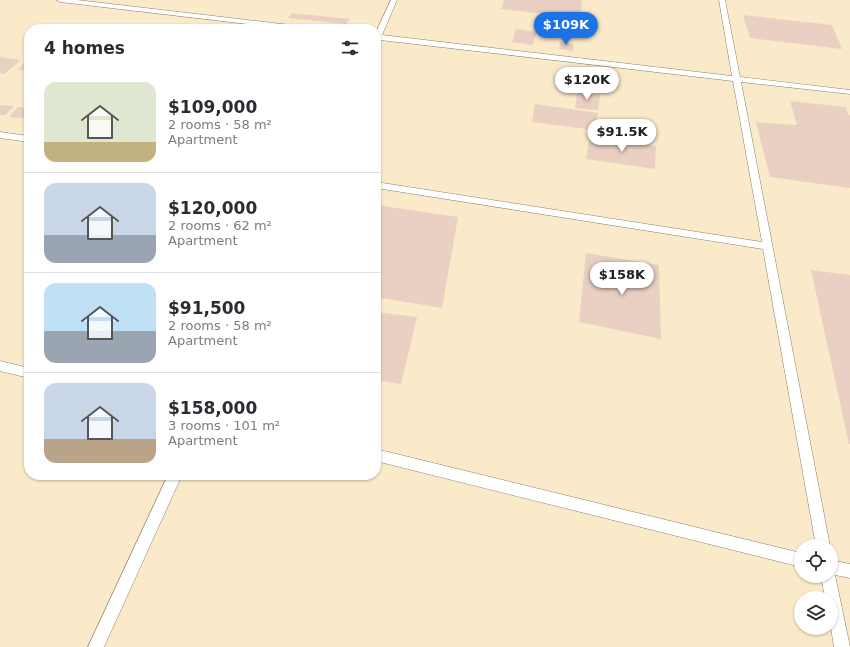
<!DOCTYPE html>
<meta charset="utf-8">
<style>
:root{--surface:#fff;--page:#f2f2f3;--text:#2b2b33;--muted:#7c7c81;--line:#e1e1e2;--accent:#1a73e8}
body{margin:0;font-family:"DejaVu Sans",sans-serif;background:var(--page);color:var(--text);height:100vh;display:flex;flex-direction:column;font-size:15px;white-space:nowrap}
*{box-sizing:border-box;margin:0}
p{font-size:13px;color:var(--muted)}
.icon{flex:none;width:22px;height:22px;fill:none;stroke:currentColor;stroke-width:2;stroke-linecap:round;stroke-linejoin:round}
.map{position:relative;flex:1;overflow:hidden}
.details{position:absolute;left:24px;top:24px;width:357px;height:456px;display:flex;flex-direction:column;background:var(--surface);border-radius:16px;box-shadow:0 1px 3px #0004}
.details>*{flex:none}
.fabs{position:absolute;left:794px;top:539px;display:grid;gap:8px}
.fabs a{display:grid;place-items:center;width:44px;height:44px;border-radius:50%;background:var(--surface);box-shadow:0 1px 3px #0004;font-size:20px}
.price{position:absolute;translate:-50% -34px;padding:0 9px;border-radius:14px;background:#fff;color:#222;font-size:13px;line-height:26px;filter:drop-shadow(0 1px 2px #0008)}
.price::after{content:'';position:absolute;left:50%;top:24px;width:12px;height:9px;margin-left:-6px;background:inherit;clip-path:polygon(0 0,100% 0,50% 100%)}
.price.current{background:var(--accent);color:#fff}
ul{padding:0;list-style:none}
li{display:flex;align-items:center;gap:12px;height:100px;padding:0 20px}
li+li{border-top:1px solid var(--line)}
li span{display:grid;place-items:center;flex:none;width:112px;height:80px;border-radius:12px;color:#555}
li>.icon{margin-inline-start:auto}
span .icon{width:48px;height:48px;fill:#fffc;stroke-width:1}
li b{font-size:17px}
h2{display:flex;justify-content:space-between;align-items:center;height:48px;padding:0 20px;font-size:17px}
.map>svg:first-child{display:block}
</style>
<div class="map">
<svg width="850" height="647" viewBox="0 0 850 647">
<rect width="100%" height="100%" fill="#fff7e8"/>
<!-- built -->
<path fill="#faeaca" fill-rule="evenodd" d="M0 0H850V647H0ZM29 29H376V475H29ZM801 546H831V576H801ZM801 598H831V628H801Z"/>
<!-- building -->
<path fill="#ead0c2" d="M504 0H582L580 18 501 9Z
M292 13 350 19 346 24 288 18Z
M743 15 832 25 842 49 750 38Z
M516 29 537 32 533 45 512 42Z
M560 42 574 44 573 51 559 49Z
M0 57 21 60 4 74 0 73Z
M29 58V71L17 70Z
M577 92 600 95 598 110 575 108Z
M790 101 846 107 848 115H850V188L770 177 756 122 797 125Z
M535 104 598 113 594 130 532 122Z
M0 105 14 106 5 115H0Z
M18 107 29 108V119L9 117Z
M590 136 656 146 655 169 586 159Z
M376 205 458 217 442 308 376 297Z
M586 253 659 265 661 339 579 322Z
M811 270 850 275V444H849Z
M376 312 417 317 401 384 376 380Z"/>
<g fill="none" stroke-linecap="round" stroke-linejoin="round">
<defs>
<path id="service" d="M57 0H77L307 27 311 29H289L60 2Z
M391 0H397L382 35 732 76 719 0H725L740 77 850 90V94L741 82 830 546H816L763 249 376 188V182L762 242 733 81 380 40 376 42V32Z
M0 132 29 136V142L0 138Z
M0 361 29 368V378L0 371Z
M376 449 801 553V567L376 461Z
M168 475H182L104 647H88Z
M831 560 850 564V578L835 575 850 647H834L831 628V598H825L821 576H831Z"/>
</defs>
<!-- service casing -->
<use href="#service" stroke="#8b8069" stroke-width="1"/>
<!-- service -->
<use href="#service" fill="#fff" fill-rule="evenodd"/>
</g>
</svg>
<div class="fabs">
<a><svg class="icon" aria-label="locate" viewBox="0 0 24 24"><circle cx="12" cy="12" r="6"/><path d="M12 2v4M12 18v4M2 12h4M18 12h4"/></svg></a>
<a><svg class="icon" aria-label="layers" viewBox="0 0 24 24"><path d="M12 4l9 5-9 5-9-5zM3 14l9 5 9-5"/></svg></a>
</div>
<b class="price current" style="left:566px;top:46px">$109K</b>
<b class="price" style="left:587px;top:101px">$120K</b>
<b class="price" style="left:622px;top:153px">$91.5K</b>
<b class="price" style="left:622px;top:296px">$158K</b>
<section class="details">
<h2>4 homes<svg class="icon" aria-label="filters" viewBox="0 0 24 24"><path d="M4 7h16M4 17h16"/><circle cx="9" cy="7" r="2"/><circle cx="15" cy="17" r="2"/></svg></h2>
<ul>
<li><span style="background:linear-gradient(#dfe7d0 75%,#c2b280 0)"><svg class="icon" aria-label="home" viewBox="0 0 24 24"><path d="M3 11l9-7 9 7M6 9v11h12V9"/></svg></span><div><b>$109,000</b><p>2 rooms · 58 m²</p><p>Apartment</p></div></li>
<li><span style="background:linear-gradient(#c9d6e8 65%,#9aa5b1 0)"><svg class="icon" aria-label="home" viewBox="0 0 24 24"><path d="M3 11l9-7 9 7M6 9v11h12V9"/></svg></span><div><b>$120,000</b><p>2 rooms · 62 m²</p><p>Apartment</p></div></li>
<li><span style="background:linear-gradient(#bfe0f5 60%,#9aa5b1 0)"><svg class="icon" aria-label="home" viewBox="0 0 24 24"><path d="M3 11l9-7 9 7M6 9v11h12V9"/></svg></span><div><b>$91,500</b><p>2 rooms · 58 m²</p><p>Apartment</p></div></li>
<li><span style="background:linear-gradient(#c9d6e8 70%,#b9a48a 0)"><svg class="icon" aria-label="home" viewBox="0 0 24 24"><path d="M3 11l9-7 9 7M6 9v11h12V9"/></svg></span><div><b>$158,000</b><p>3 rooms · 101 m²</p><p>Apartment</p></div></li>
</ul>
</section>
</div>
